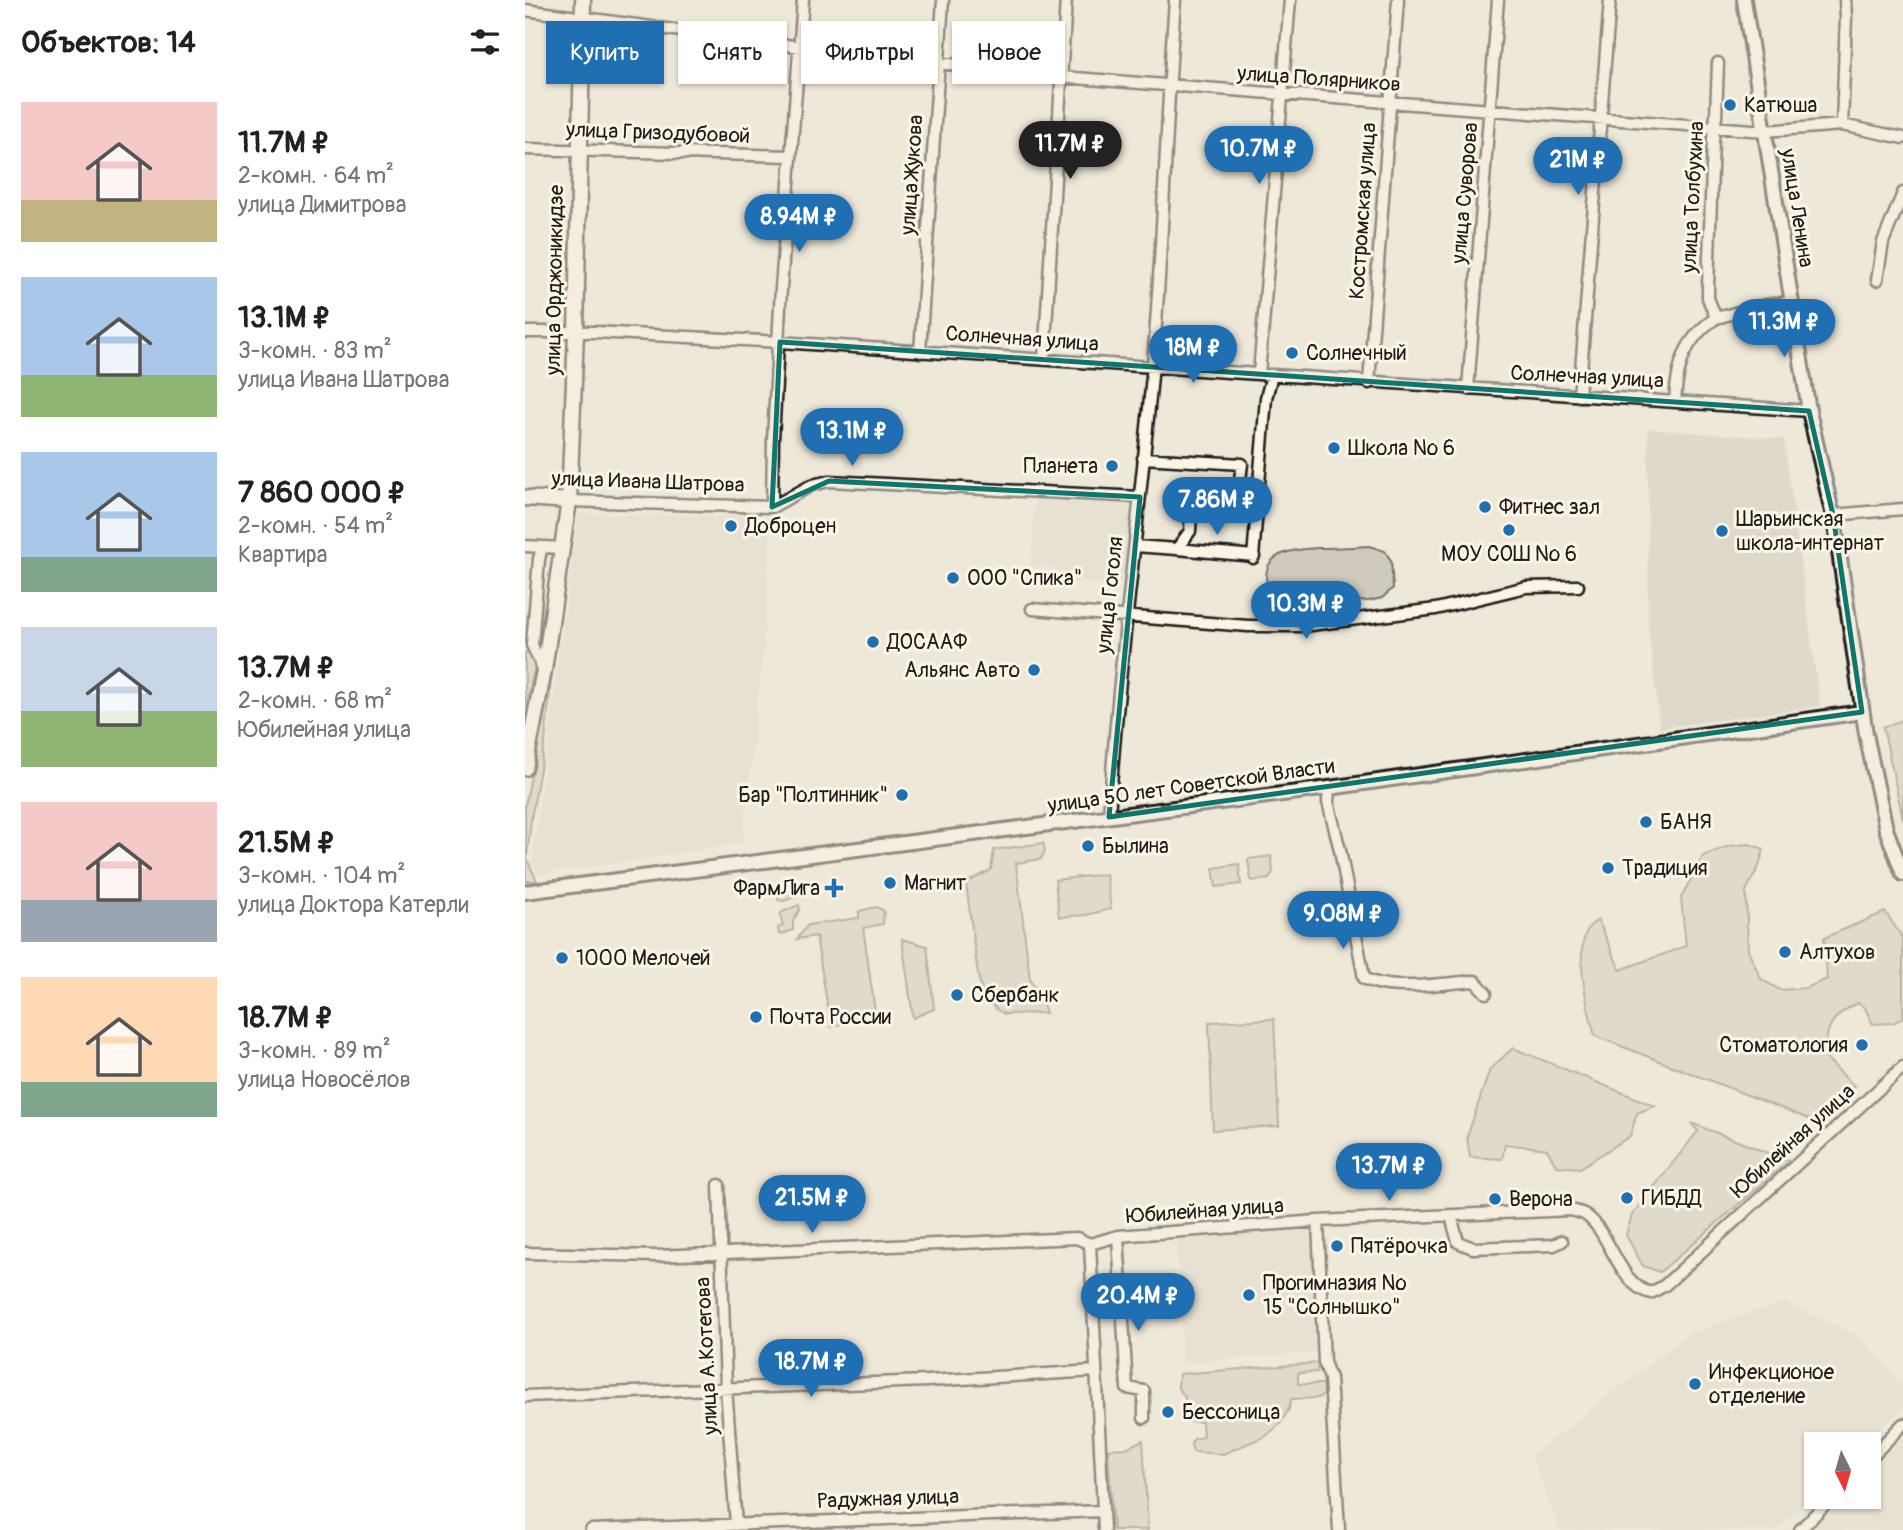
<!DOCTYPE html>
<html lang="ru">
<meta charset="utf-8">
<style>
:root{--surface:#fff;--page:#f6f6f6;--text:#202124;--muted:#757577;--accent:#1f6fb2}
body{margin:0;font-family:Pangolin,sans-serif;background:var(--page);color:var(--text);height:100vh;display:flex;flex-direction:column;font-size:26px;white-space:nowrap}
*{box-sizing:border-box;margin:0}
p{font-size:23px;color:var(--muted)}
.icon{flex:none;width:38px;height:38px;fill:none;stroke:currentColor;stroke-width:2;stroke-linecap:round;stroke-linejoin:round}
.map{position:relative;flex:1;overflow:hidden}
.panel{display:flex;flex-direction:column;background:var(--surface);width:525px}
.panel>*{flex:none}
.banner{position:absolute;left:21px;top:21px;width:665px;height:63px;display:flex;gap:14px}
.needle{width:46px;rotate:175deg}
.tools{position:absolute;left:1279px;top:1432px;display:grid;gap:14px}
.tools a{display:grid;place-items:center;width:77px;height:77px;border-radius:0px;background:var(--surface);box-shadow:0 2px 5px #0004;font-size:35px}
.price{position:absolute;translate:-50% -60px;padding:0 16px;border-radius:24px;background:var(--accent);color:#fff;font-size:23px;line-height:46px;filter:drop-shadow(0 2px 4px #0008)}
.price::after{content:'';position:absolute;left:50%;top:42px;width:21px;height:16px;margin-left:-10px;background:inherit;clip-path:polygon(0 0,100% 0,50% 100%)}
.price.on{background:#222;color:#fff}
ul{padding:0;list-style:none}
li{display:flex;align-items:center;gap:21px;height:175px;padding:0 21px}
li span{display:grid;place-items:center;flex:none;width:196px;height:140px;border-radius:0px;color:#555}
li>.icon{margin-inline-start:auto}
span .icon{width:84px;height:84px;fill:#fffc;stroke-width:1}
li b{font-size:30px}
h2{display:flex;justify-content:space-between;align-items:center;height:84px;padding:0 21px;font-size:30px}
.chip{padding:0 24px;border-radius:0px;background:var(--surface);box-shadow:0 2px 5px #0004;font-size:24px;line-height:63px}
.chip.on{background:var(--accent);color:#fff}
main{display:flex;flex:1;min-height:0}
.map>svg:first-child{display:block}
</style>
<main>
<section class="panel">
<h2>Объектов: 14<svg class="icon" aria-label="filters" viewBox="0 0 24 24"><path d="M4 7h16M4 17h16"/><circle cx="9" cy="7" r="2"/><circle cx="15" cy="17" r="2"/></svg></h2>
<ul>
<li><span style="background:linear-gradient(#f6c9c9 70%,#c2b280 0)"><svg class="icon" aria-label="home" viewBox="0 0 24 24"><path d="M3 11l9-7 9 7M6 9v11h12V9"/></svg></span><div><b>11.7M ₽</b><p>2-комн. · 64 m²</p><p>улица Димитрова</p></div></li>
<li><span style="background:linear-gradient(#a9c7e8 70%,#8fb573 0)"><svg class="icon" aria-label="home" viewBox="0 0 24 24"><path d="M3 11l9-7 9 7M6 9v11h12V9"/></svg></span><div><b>13.1M ₽</b><p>3-комн. · 83 m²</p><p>улица Ивана Шатрова</p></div></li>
<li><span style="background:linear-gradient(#a9c7e8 75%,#7fa58c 0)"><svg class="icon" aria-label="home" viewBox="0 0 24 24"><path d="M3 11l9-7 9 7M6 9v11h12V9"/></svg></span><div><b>7 860 000 ₽</b><p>2-комн. · 54 m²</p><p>Квартира</p></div></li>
<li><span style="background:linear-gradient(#c9d6e8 60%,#8fb573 0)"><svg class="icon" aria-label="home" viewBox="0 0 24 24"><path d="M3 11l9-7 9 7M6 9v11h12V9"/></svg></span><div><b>13.7M ₽</b><p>2-комн. · 68 m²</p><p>Юбилейная улица</p></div></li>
<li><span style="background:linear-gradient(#f6c9c9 70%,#9aa5b1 0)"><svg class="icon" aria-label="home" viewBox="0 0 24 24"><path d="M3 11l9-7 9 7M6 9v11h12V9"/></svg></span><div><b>21.5M ₽</b><p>3-комн. · 104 m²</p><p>улица Доктора Катерли</p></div></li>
<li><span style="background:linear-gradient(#ffd9b3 75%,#7fa58c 0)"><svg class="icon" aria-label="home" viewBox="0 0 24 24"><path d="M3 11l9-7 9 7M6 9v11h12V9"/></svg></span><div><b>18.7M ₽</b><p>3-комн. · 89 m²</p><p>улица Новосёлов</p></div></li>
</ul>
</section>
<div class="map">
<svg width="1378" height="1530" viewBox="0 0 1378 1530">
<rect width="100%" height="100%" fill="#eee8d9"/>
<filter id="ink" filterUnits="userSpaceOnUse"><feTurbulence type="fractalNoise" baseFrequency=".0143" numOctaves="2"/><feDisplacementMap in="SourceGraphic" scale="14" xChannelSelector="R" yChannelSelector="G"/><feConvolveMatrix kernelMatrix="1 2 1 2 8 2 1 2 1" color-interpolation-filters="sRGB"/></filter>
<g filter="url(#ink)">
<!-- built -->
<path fill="#ded9cb" d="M1123 429 1259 439 1295 706 1135 728 1123 624Z
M510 500 605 505 601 585 531 581V568L506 566Z
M53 514 246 517 238 651 217 843 15 874 7 863Z
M787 1227 790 1237 795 1352 658 1362 652 1237Z
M1259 1302 1335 1337 1378 1388V1407L1340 1444H1292L1291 1491 1252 1530H1035L1006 1456 1165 1333Z
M1378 1437V1530H1287L1320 1496H1344V1472Z"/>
<!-- green -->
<path fill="#cfcabd" stroke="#76736c" stroke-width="2" d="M844 546 860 551 866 561 868 588 857 598 844 601 759 604 745 596C730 554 760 550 794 548 810 548 827 547 844 546Z
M6 648 10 666 0 709V653Z
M27 672 20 742 6 819 2 859 12 881H1L0 806Z
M1378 720V819L1358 727Z
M518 843 520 851 516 859 491 863 505 980 515 995 521 1013 479 1014 471 1009 458 995 453 975 441 883 466 870 469 850Z
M1224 844 1239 849 1234 866 1221 891 1223 950 1236 979 1255 990 1281 988 1302 979 1299 938 1360 912 1378 938V1018L1368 1023 1348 1024 1340 1008 1333 1003C1306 1016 1300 1027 1300 1057L1329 1086 1289 1121 1070 1036C1063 1011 1048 949 1064 927 1066 924 1070 923 1073 920L1095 970 1161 946 1156 898 1178 856 1204 846Z
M746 856 748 872 744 879 726 881 723 859Z
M714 864 716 884 691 887 688 868Z
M581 874 586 909 561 915 534 917 530 880Z
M274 880 276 894 259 901 253 900 252 890Z
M274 905 275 909 268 921V930L254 935 253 928 258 925 255 916 257 912Z
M351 907 359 911 358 924 338 928 351 1018H335L306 1027 291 936 272 939 283 925 334 918V911Z
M377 939 402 946 409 1009 388 1018Z
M749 1019 754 1126 688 1130 684 1022Z
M988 1048 1130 1106 1112 1113 1105 1136 1055 1168 1031 1166 1022 1149 980 1144 977 1159 945 1157 942 1137 965 1069Z
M1166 1123 1264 1161 1135 1272 1118 1266 1101 1235 1107 1215 1173 1131Z
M793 1363 792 1372 773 1373V1384H799V1395L793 1398 766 1399 764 1409 755 1424 741 1436 698 1454 668 1452 666 1444 669 1439 678 1437 677 1422 660 1421V1397L653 1388 654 1374Z
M618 1440 623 1530H588L583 1449 601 1448Z"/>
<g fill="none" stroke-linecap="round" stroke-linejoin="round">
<defs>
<path id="minor" d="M0 10 276 47 537 77 1240 131 1317 125 1378 138
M1317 125 1321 17 1320 0
M0 149 265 156
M1352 280 1358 242 1378 193
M1191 318 1240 305 1266 302
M0 332H70L255 342 1284 411
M395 352 418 0
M519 360 541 0
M734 374 765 0
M844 383 873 0
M943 389 973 0
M1054 396 1085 0
M1150 401C1152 365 1160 338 1191 318L1183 298V288L1188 139 1191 116 1193 63
M44 501 247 507 287 485 304 481 615 497
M247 507 248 439 256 288 278 0
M1308 515 1378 509
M0 546 37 548
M610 546 652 549 665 531 667 498 713 496 717 464 618 458
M17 547 14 559 7 645 18 669
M652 549 729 556
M728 558 741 398 747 375
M507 609 723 626H778L911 609 1001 587 1053 586
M804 788 803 802 815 850 839 978C866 993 918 983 950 981L961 993
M584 817C593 666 615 516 628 364 638 243 641 121 650 0
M194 1185 201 1387 211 1525
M926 1216 933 1242 948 1248 1029 1245 1037 1241
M793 1221 799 1362 805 1378 814 1530
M593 1236 602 1388 619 1391V1418
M565 1244 593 1236 793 1221 1046 1210C1051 1212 1058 1212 1062 1216 1086 1234 1094 1286 1126 1293L1140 1285 1378 1067
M565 1244 579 1530
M0 1253 131 1256 552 1238 565 1244
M0 1396 402 1381 571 1371
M1344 1459 1378 1424
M66 1530 578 1511
M1275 1530 1308 1496"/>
<path id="tertiary" d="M1219 0 1284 411 1310 525 1341 734 1361 829 1378 874
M0 892 804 788 1337 712"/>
<path id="secondary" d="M0 498 44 501
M0 768 19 670 44 501 51 333 58 0"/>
</defs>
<!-- minor casing -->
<use href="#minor" stroke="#1c1c1c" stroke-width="15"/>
<!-- tertiary casing -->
<use href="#tertiary" stroke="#1c1c1c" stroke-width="18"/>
<!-- secondary casing -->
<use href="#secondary" stroke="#1c1c1c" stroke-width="19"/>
<!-- minor -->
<use href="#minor" stroke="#fcf5e5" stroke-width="10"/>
<!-- tertiary -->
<use href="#tertiary" stroke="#fcf5e5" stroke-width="12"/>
<!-- secondary -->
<use href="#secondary" stroke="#fcf5e5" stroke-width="14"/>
</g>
</g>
<!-- marked area -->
<path d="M0 0H1378V1530H0ZM255 342 1284 411 1308 515 1337 712 584 817 615 497 304 481 247 507Z" fill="#eee8d9" fill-opacity=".55" fill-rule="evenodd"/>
<path fill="none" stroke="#0f766e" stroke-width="5" stroke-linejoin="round" d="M255 342 1284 411 1308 515 1337 712 584 817 615 497 304 481 247 507Z"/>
<!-- markers -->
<g fill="#1f6fb2" stroke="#fcf5e5" stroke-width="2.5">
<circle cx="1205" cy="105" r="7"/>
<circle cx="767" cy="353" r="7"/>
<circle cx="809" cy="448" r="7"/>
<circle cx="587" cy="466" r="7"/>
<circle cx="960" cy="507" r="7"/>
<circle cx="206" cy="526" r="7"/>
<circle cx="984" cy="530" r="7"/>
<circle cx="1197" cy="531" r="7"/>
<circle cx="428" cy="578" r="7"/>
<circle cx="348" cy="642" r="7"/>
<circle cx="509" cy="670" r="7"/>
<circle cx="377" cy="795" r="7"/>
<circle cx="1121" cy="822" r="7"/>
<circle cx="563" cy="846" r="7"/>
<circle cx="1083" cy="868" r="7"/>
<circle cx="365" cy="883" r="7"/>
<path d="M305.5 877.5h7v7h7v7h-7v7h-7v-7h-7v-7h7z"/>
<circle cx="1260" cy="952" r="7"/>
<circle cx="37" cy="958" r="7"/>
<circle cx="432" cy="995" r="7"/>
<circle cx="231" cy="1017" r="7"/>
<circle cx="1337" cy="1045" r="7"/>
<circle cx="1102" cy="1198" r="7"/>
<circle cx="970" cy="1199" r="7"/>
<circle cx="812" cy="1246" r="7"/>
<circle cx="724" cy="1295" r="7"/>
<circle cx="1170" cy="1384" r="7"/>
<circle cx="643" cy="1412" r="7"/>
</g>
<g text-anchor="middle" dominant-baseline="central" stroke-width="6" stroke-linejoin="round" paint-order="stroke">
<!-- street labels -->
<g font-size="21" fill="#1c1c1c" stroke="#fcf5e5">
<text transform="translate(794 79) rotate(4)">улица Полярников</text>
<text transform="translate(133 133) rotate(2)">улица Гризодубовой</text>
<text transform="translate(387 175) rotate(-86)">улица Жукова</text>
<text transform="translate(940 193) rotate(-85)">улица Суворова</text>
<text transform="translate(1168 197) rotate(-87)">улица Толбухина</text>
<text transform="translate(1272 208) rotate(81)">улица Ленина</text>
<text transform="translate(838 211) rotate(-86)">Костромская улица</text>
<text transform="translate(30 280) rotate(-89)">улица Орджоникидзе</text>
<text transform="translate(497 339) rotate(4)">Солнечная улица</text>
<text transform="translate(1062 377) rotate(3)">Солнечная улица</text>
<text transform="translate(123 482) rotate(2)">улица Ивана Шатрова</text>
<text transform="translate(585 595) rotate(-84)">улица Гоголя</text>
<text transform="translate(666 786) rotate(-8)">улица 50 лет Советской Власти</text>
<text transform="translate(1268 1141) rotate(-42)">Юбилейная улица</text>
<text transform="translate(680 1211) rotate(-4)">Юбилейная улица</text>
<text transform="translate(182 1356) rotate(-93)">улица А.Котегова</text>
<text transform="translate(363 1499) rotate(-2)">Радужная улица</text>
</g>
<!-- poi labels -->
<g font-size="21" fill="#1c1c1c" stroke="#fcf5e5" text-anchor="start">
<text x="1219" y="105">Катюша</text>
<text x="781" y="353">Солнечный</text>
<text x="823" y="448">Школа № 6</text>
<text x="573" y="466" text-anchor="end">Планета</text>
<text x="974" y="507">Фитнес зал</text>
<text x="1211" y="519">Шарьинская<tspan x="1211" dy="24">школа-интернат</tspan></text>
<text x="220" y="526">Доброцен</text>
<text x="984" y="554" text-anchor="middle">МОУ СОШ № 6</text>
<text x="442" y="578">ООО "Спика"</text>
<text x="362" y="642">ДОСААФ</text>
<text x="495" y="670" text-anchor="end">Альянс Авто</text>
<text x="363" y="795" text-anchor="end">Бар "Полтинник"</text>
<text x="1135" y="822">БАНЯ</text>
<text x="577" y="846">Былина</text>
<text x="1097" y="868">Традиция</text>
<text x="379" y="883">Магнит</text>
<text x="295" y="888" text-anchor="end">ФармЛига</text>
<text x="1274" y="952">Алтухов</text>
<text x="51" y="958">1000 Мелочей</text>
<text x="446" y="995">Сбербанк</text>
<text x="245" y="1017">Почта России</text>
<text x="1323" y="1045" text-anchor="end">Стоматология</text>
<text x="1116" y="1198">ГИБДД</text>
<text x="984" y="1199">Верона</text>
<text x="826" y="1246">Пятёрочка</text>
<text x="738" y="1283">Прогимназия №<tspan x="738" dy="24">15 "Солнышко"</tspan></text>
<text x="1184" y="1372">Инфекционое<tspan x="1184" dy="24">отделение</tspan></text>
<text x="657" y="1412">Бессоница</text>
</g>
</g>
</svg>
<div class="tools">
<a><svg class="needle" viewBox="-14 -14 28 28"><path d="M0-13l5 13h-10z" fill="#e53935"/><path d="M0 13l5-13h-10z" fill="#757577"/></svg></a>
</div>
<b class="price on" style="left:545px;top:181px">11.7M ₽</b>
<b class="price" style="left:734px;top:186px">10.7M ₽</b>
<b class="price" style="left:1053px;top:197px">21M ₽</b>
<b class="price" style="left:274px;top:254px">8.94M ₽</b>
<b class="price" style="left:1259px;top:359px">11.3M ₽</b>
<b class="price" style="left:668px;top:385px">18M ₽</b>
<b class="price" style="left:327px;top:468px">13.1M ₽</b>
<b class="price" style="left:692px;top:537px">7.86M ₽</b>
<b class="price" style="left:781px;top:641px">10.3M ₽</b>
<b class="price" style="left:818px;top:951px">9.08M ₽</b>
<b class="price" style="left:864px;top:1203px">13.7M ₽</b>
<b class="price" style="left:287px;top:1235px">21.5M ₽</b>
<b class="price" style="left:613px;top:1333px">20.4M ₽</b>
<b class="price" style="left:286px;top:1399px">18.7M ₽</b>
<div class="banner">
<a class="chip on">Купить</a>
<a class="chip">Снять</a>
<a class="chip">Фильтры</a>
<a class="chip">Новое</a>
</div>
</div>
</main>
